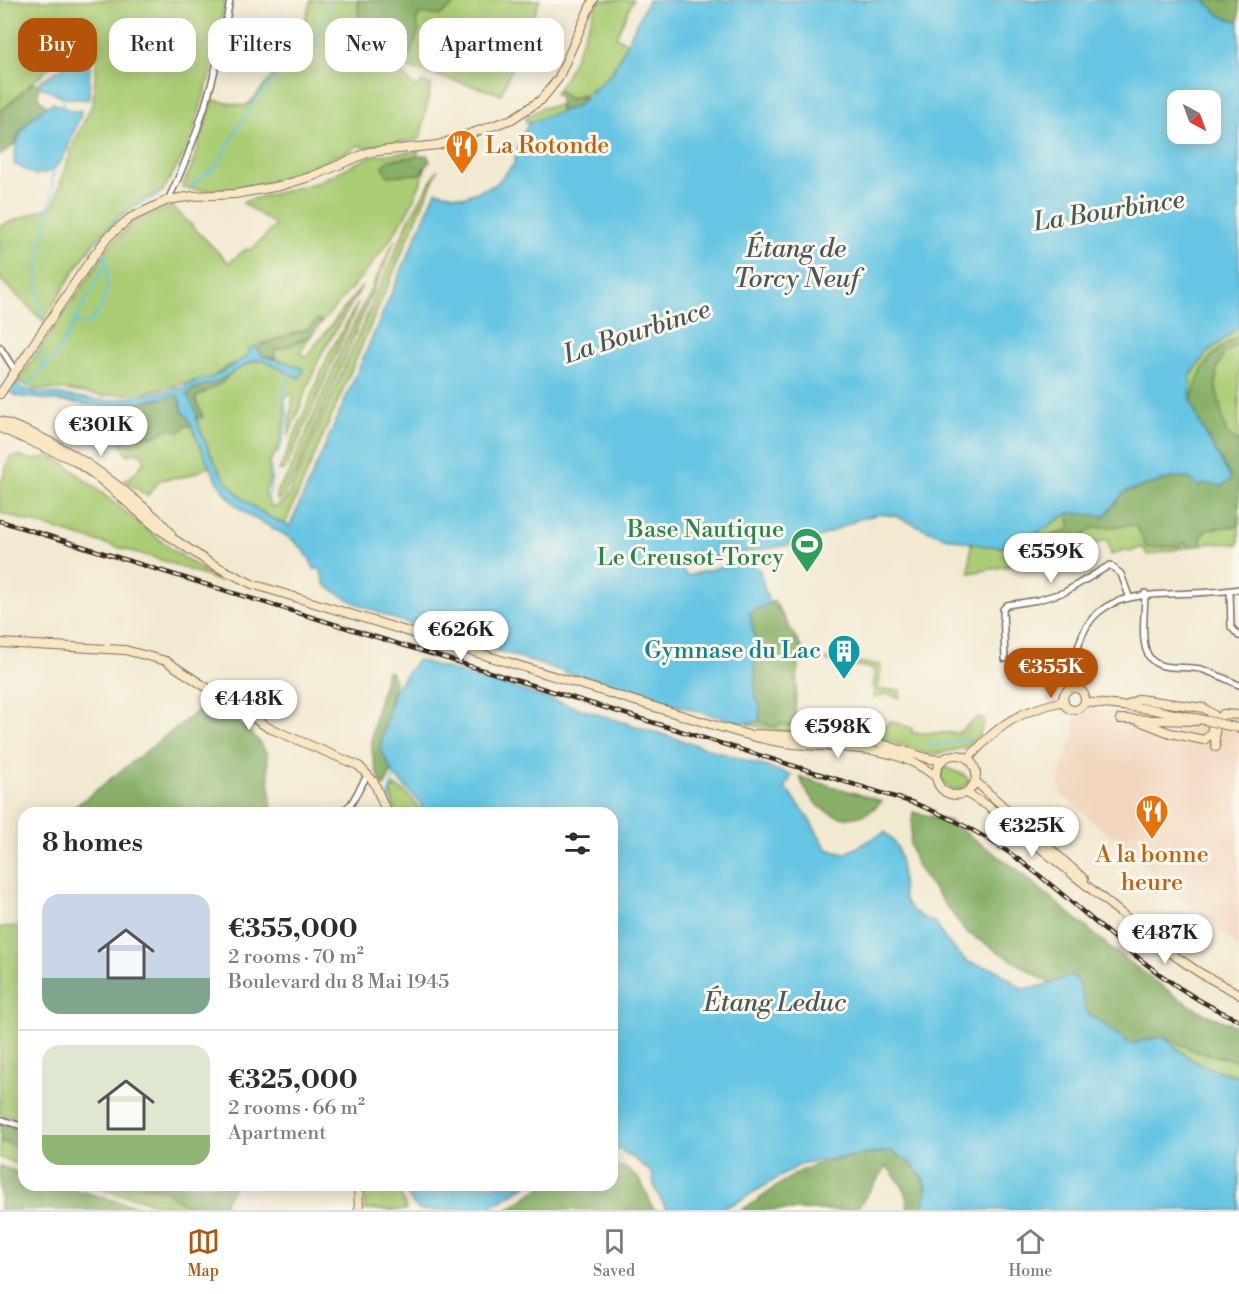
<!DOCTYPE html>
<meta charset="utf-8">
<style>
:root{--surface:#fff;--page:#f7f7f7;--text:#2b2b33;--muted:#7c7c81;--line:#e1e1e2;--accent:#b45309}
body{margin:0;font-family:"Libre Bodoni",serif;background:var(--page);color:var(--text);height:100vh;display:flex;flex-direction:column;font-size:22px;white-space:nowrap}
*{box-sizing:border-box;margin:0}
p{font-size:20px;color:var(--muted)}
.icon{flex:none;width:33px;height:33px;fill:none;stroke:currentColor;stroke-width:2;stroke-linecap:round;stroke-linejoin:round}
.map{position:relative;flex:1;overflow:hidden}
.drawer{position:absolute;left:18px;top:807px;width:600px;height:384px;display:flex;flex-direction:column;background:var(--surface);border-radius:18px;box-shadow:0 3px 15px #0003}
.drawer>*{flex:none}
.banner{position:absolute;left:18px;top:18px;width:600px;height:54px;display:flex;gap:12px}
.needle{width:39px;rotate:139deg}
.buttons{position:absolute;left:1167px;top:90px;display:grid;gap:12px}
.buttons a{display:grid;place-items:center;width:54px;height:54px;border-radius:12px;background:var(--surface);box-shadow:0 3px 15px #0003;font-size:30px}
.price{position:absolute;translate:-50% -51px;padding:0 14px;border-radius:21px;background:#fff;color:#222;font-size:20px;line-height:39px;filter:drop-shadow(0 2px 3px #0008)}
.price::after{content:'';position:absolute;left:50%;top:36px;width:18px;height:14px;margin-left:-9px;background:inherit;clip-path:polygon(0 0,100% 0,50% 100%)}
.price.selected{background:var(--accent);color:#fff}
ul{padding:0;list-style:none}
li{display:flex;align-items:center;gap:18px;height:150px;padding:0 24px}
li+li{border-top:2px solid var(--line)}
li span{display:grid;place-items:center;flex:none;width:168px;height:120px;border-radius:18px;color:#555}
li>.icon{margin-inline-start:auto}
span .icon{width:72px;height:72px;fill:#fffc;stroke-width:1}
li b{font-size:26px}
h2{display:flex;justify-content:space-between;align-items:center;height:72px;padding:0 24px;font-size:26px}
.pill{padding:0 21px;border-radius:18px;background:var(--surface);box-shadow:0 3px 15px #0003;font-size:21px;line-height:54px}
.pill.selected{background:var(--accent);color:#fff}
.tab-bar{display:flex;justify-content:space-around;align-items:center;height:84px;border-top:2px solid var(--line);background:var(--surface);font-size:16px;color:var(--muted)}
.tab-bar a{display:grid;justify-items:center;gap:3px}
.tab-bar .selected{color:var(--accent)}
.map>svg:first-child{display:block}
</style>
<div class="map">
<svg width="1239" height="1210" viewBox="0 0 1239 1210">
<rect width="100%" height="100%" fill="#fbf7ec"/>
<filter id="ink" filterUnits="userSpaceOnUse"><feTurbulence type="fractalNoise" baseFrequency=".0167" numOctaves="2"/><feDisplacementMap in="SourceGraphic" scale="12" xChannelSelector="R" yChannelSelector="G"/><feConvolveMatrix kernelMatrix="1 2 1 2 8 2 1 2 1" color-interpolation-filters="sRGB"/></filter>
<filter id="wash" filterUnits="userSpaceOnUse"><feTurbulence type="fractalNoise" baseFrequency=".008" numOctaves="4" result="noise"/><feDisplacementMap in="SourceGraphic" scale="24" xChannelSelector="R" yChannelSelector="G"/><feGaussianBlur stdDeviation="1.35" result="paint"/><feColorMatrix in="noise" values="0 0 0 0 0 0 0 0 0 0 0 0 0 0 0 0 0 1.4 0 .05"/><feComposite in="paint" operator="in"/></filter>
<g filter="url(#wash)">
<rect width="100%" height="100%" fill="#f2e9d1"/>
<!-- built -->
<path fill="#f2d5bd" d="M1096 708 1160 716 1181 723 1239 732V947L1062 795 1059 784 1061 771 1075 732 1073 717 1083 716 1088 709Z"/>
<!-- green -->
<path fill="#abcd76" stroke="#737c4a" stroke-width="1.5" d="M0 0H225L214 62 195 125 186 151 162 192C103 211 75 272 43 321L0 279V226L53 206 73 145 93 103 98 43 86 34 0 112Z
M311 0H358L359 27 375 48 416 88 422 82 431 85 420 139 364 148 360 145C311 170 237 202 182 187L191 168 213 100 244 106 249 104 297 47Z
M460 0H540L501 94 405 67 419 30 416 21 420 13 457 4Z
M599 0H633L616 37 628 43C614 71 602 92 569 99L558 89 567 75Z
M559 105 561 114 530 122 528 126 525 119 541 108Z
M419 151 416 157 390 160 420 174 425 169C409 228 360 278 321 323L319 320 307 329 256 346 245 359 228 366 211 378 145 392 103 396 65 390 33 389 18 381 111 244 134 222 172 206 229 263 246 249 251 250 276 225 243 203 246 201 316 183 371 156Z
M438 169 285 524C232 502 214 470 196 418L203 417 195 398C209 389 250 356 265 361 276 366 287 374 299 378L304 370 275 358 274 350C288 349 295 340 309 338L300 353 306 357 362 286 320 356 288 437 293 397 290 394 284 399 286 415 279 447 268 464 270 480 265 493 271 507H276L287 498 409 220Z
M395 240 296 472 282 498 277 500V490L289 474 344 344Z
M358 303 292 455 285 469 279 471 330 352Z
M1239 326V544L1209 543 1148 555 1142 547 1130 552 1124 550 1111 555 1107 540 1047 559 969 573 971 543 1003 547 1026 540 1069 513 1218 453 1199 422 1191 401 1190 376 1205 355Z
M187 425 193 427 211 466 188 476 160 480 147 496 124 480 132 476 144 462 143 455 136 452 128 455 120 444 132 435 156 436 169 428Z
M18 456 33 460 50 456 64 463 174 551 221 582 165 561 0 513V486L10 457Z
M827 659 881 665 878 690H900V698L887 694 873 698 874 669 826 661Z
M793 715 888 725 889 721 912 728V733H958L978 717 984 720 979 735 964 748 931 755 876 737 782 731 746 724 759 721 774 727 781 724 794 726Z
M942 766 964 775 970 781 960 789H951L941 780Z
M394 786C405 790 416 802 421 813H396L390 792Z
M24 926V1120L0 1114V927Z
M1164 1036 1194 1051 1239 1061V1076C1205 1069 1188 1061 1164 1036Z
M0 1141 24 1148V1166L0 1158Z
M85 1185H141L164 1190 192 1207 193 1210H180Z
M363 1185H396L407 1210H365Z"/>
<!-- forest -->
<path fill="#88b067" stroke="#626d42" stroke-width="1.5" d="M358 0H460L439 16 420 13 416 21 419 30 403 74 375 48 359 27Z
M1204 0H1239V22L1221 16Z
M33 82 39 86 38 97 46 106 20 131 15 144 0 155V112Z
M558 89 569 99 586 96 577 106 561 114 560 98 555 93Z
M427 155 430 161 420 174 388 176 383 166 390 160Z
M319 319 321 323 309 338C296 340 288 349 274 350L275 358 262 356 257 350 265 343 307 329Z
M1239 336V343L1224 354 1217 368 1216 388 1226 432 1239 442V526L1207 529 1202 535 1201 545 1189 547 1184 542 1179 546 1147 548 1136 525 1093 528C1072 548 1047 554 1018 557 1028 538 1051 537 1070 529L1069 513 1105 516 1124 492 1172 478H1189L1203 484 1223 486 1230 476 1199 422 1191 401C1200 366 1209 354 1239 336Z
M232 371 223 382 195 398 203 417 196 418 197 415 187 394C200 384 217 381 232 371Z
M178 394 183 413 188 417 193 427 187 425 180 432 169 428 157 436 132 435 120 444 105 438 107 431 117 427 122 404 145 403Z
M774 601 805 654H799L794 726 781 724 774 727 759 721 760 704C748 687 756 660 755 640 754 630 751 621 749 612Z
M387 671 391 672 395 682 380 747 392 771 384 787C360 745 377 714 387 671Z
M213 699 258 740 267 754 272 813H67Z
M800 777 882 801C853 834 812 814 800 777Z
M913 812 949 821 1015 868 1112 949 1178 998 1205 1014 1239 1027V1061L1194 1051 1164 1036 1131 1044 1086 1012 1079 982 1051 984 966 932 917 867 910 845Z
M0 1123 24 1130V1148L0 1141Z
M891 1151C915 1163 934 1182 923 1210H908L905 1190 887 1166 856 1210H741C766 1198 785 1176 812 1166 836 1157 866 1156 891 1151Z
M612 1165C639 1169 644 1186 653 1209L658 1210H507L544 1185H612Z
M0 1166 24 1174V1185H59L148 1210H0Z
M141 1185H234L225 1202V1210H193L164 1190Z"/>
<!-- water -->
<path fill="#65c5e3" stroke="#507880" stroke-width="1.5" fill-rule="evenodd" d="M648 0H1204L1221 16 1239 22V326L1205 355 1190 376 1191 401 1199 422 1231 479 1223 486 1203 484 1199 487 1189 478H1172L1124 492 1105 516 1069 513 1026 540 1003 547 984 546 941 536 895 516 879 514 859 519 811 541 684 563 683 571 687 576C706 571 741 558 759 569L769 604 749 612 755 639V697L760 704 759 721 746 724C661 703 579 677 496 650 441 632 373 618 326 586L320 569H314C303 532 258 528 234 503 212 480 200 445 188 417L183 413 178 395 111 407 17 396 8 391 14 381 23 390 107 401 182 388 197 380 211 378 248 356V350L256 346 262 356 292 364 304 370 299 378 265 361 253 360 216 382 193 389 187 394 197 414 196 418C215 472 234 505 290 526L436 191 464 197 495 185 514 164 520 139 530 122 577 106 613 72ZM1178 100H1210V134H1178Z
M81 49 90 52 89 100 65 98 39 86V82L64 67Z
M52 103 73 111H81L80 118C68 140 67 173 36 175L14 164C14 135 27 118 52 103Z
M417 660 511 687 792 775 785 788 804 811 827 849 845 854 885 832C889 837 895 842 897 847 911 884 886 905 936 923L945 939 967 962 995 969 1023 989 1051 984 1071 975 1079 982 1086 1012 1131 1044 1164 1036C1188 1061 1205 1069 1239 1076V1210H923L927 1186 922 1176 911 1163 891 1151 803 1163 739 1201 718 1210H667L655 1189 652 1173 632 1157 620 1150H612V813H422L421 804 394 775 380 747 394 690Z
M405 1185H527L487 1210H419L410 1200Z"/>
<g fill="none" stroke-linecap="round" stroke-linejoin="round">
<!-- stream -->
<path stroke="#65c5e3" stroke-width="2" d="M61 108 65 96
M188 189 216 166 253 103 295 55 300 52 313 53 325 11 332 0
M98 243C112 223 135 204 158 196
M42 320 37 272 52 193 53 168
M74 323 86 325C105 311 111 284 106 263
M39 350 43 367
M22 393 57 354 106 263 105 254
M276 454 280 448 287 422 288 414 283 394 291 372
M268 499 272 479 270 463
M924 747 970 739
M393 813 388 796 395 774"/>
</g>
</g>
<g filter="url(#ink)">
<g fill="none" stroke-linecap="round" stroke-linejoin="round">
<defs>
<path id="street" d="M168 200C199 137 218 69 230 0
M0 347 16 372
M1230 591 1231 627 1239 636
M1145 593C1145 611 1141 634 1146 650 1154 676 1185 663 1204 670 1216 674 1228 680 1239 685
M1005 659 1003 609 1007 605 1038 600 1065 592 1110 565 1121 574 1129 596
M1074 687C1074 568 1159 603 1239 589
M340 813 351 804 368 774
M0 1119 24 1127
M210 1185H217"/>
<path id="secondary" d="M0 394 87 265 108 237 130 218 168 200 193 196 235 194 280 186 313 176 369 152 438 145 512 119 541 100 558 79 593 0
M0 421C53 438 96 467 138 502 149 512 163 521 171 534
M0 428 73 460 95 475 157 528 210 563 252 584 720 727C738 732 756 738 774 741 830 752 889 738 936 777
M0 643 125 650 166 661 267 727 359 766 374 782 387 813
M1063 699a11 11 0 1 1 22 0a11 11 0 1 1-22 0Z
M1085 702 1150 709 1209 721
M1126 706 1139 699 1204 708 1214 715 1211 734 1204 740 1170 733 1137 720
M1120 719 1196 721
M1225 725 1239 728
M756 734 869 740 930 759 943 760
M1216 747C1214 735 1214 724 1223 714L1239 715
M936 775a20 20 0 1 1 40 0a20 20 0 1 1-40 0Z
M968 759C999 724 1017 712 1064 701
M975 781 1084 879
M966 793 988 806 1169 952 1200 973 1239 994
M358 1185 359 1210"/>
</defs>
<!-- street casing -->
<use href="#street" stroke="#7b6d5d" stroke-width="8"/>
<!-- secondary casing -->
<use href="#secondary" stroke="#7b6d5d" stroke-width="10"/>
<!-- street -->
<use href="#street" stroke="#fff" stroke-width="5"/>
<!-- secondary -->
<use href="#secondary" stroke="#f9e7c3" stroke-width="8"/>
<defs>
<path id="rail" d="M0 521 914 803C952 818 989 837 1022 862 1094 916 1155 985 1239 1020"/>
</defs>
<!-- rail casing -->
<use href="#rail" stroke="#3b2a1e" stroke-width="4.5"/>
<!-- rail -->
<use href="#rail" stroke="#fbf7ec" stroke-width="2" stroke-dasharray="7" stroke-linecap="butt"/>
<defs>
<path id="secondary-bridge" d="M1209 721 1225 725"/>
</defs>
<!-- secondary-bridge casing -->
<use href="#secondary-bridge" stroke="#7b6d5d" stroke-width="10" stroke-linecap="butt"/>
<!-- secondary-bridge -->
<use href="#secondary-bridge" stroke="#f9e7c3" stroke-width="8"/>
</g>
</g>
<!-- icons -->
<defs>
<symbol id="restaurant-pin" viewBox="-11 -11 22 30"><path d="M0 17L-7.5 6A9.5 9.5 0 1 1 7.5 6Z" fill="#e8710a" stroke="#fbf7ec"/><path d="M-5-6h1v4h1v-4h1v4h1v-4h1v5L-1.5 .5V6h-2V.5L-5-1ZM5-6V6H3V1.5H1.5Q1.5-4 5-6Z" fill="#fff"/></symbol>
<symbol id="stadium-pin" viewBox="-11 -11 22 30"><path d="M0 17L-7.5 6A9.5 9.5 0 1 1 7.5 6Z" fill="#2e9e5b" stroke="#fbf7ec"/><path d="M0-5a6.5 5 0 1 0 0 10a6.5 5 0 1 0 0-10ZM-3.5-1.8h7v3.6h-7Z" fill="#fff"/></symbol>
<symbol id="building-pin" viewBox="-11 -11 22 30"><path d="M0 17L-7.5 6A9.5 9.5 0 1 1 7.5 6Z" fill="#0f9aa8" stroke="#fbf7ec"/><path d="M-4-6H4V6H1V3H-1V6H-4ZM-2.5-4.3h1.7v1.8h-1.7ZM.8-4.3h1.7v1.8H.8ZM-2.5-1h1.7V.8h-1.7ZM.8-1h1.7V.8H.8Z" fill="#fff"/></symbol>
</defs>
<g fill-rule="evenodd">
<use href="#restaurant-pin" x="443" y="127" width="38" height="52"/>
<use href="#stadium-pin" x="788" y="525" width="38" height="52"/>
<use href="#building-pin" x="825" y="632" width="38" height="52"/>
<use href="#restaurant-pin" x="1133" y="792" width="38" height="52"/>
</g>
<g text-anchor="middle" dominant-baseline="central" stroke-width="6" stroke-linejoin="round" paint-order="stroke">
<!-- food labels -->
<g font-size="24" fill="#c56008" stroke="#fbf7ec" text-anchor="start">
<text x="485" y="146">La Rotonde</text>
<text x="1152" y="855" text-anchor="middle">A la bonne<tspan x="1152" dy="28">heure</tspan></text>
</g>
<!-- leisure labels -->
<g font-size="24" fill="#27864d" stroke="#fbf7ec" text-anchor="end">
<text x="784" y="530">Base Nautique<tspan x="784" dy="28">Le Creusot-Torcy</tspan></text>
</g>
<!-- culture labels -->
<g font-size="24" fill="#0d838f" stroke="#fbf7ec" text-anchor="end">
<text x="821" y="651">Gymnase du Lac</text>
</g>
<!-- water labels -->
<g font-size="26" font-style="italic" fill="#485859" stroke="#fbf7ec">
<text transform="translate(1109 211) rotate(-9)">La Bourbince</text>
<text x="796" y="249">Étang de<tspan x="796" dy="30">Torcy Neuf</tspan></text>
<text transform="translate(637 332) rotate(-18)">La Bourbince</text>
<text x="775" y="1003">Étang Leduc</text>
</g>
</g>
</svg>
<div class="buttons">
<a><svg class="needle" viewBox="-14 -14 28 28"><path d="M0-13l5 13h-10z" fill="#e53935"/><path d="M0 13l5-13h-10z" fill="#7c7c81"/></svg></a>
</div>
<b class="price" style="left:101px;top:457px">€301K</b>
<b class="price" style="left:1051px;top:584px">€559K</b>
<b class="price" style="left:461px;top:662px">€626K</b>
<b class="price selected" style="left:1051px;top:699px">€355K</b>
<b class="price" style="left:249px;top:731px">€448K</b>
<b class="price" style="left:838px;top:759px">€598K</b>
<b class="price" style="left:1032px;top:858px">€325K</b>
<b class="price" style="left:1165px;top:965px">€487K</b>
<div class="banner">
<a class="pill selected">Buy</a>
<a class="pill">Rent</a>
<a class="pill">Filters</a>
<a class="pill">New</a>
<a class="pill">Apartment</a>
</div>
<section class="drawer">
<h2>8 homes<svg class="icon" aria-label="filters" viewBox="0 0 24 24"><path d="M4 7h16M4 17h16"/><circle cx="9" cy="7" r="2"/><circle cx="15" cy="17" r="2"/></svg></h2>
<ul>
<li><span style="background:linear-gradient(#c9d6e8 70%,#7fa58c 0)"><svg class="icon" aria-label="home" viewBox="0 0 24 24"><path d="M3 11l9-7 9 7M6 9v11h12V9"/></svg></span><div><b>€355,000</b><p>2 rooms · 70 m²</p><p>Boulevard du 8 Mai 1945</p></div></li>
<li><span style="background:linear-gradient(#dfe7d0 75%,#8fb573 0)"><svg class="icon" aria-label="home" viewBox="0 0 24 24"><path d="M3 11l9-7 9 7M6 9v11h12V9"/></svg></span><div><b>€325,000</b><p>2 rooms · 66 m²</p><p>Apartment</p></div></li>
</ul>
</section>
</div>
<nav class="tab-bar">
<a class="selected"><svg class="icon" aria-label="map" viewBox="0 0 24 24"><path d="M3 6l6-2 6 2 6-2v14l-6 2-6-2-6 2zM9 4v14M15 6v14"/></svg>Map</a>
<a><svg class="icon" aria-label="saved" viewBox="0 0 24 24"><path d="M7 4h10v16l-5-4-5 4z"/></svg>Saved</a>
<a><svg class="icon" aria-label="home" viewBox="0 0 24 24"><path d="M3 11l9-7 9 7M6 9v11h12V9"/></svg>Home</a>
</nav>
